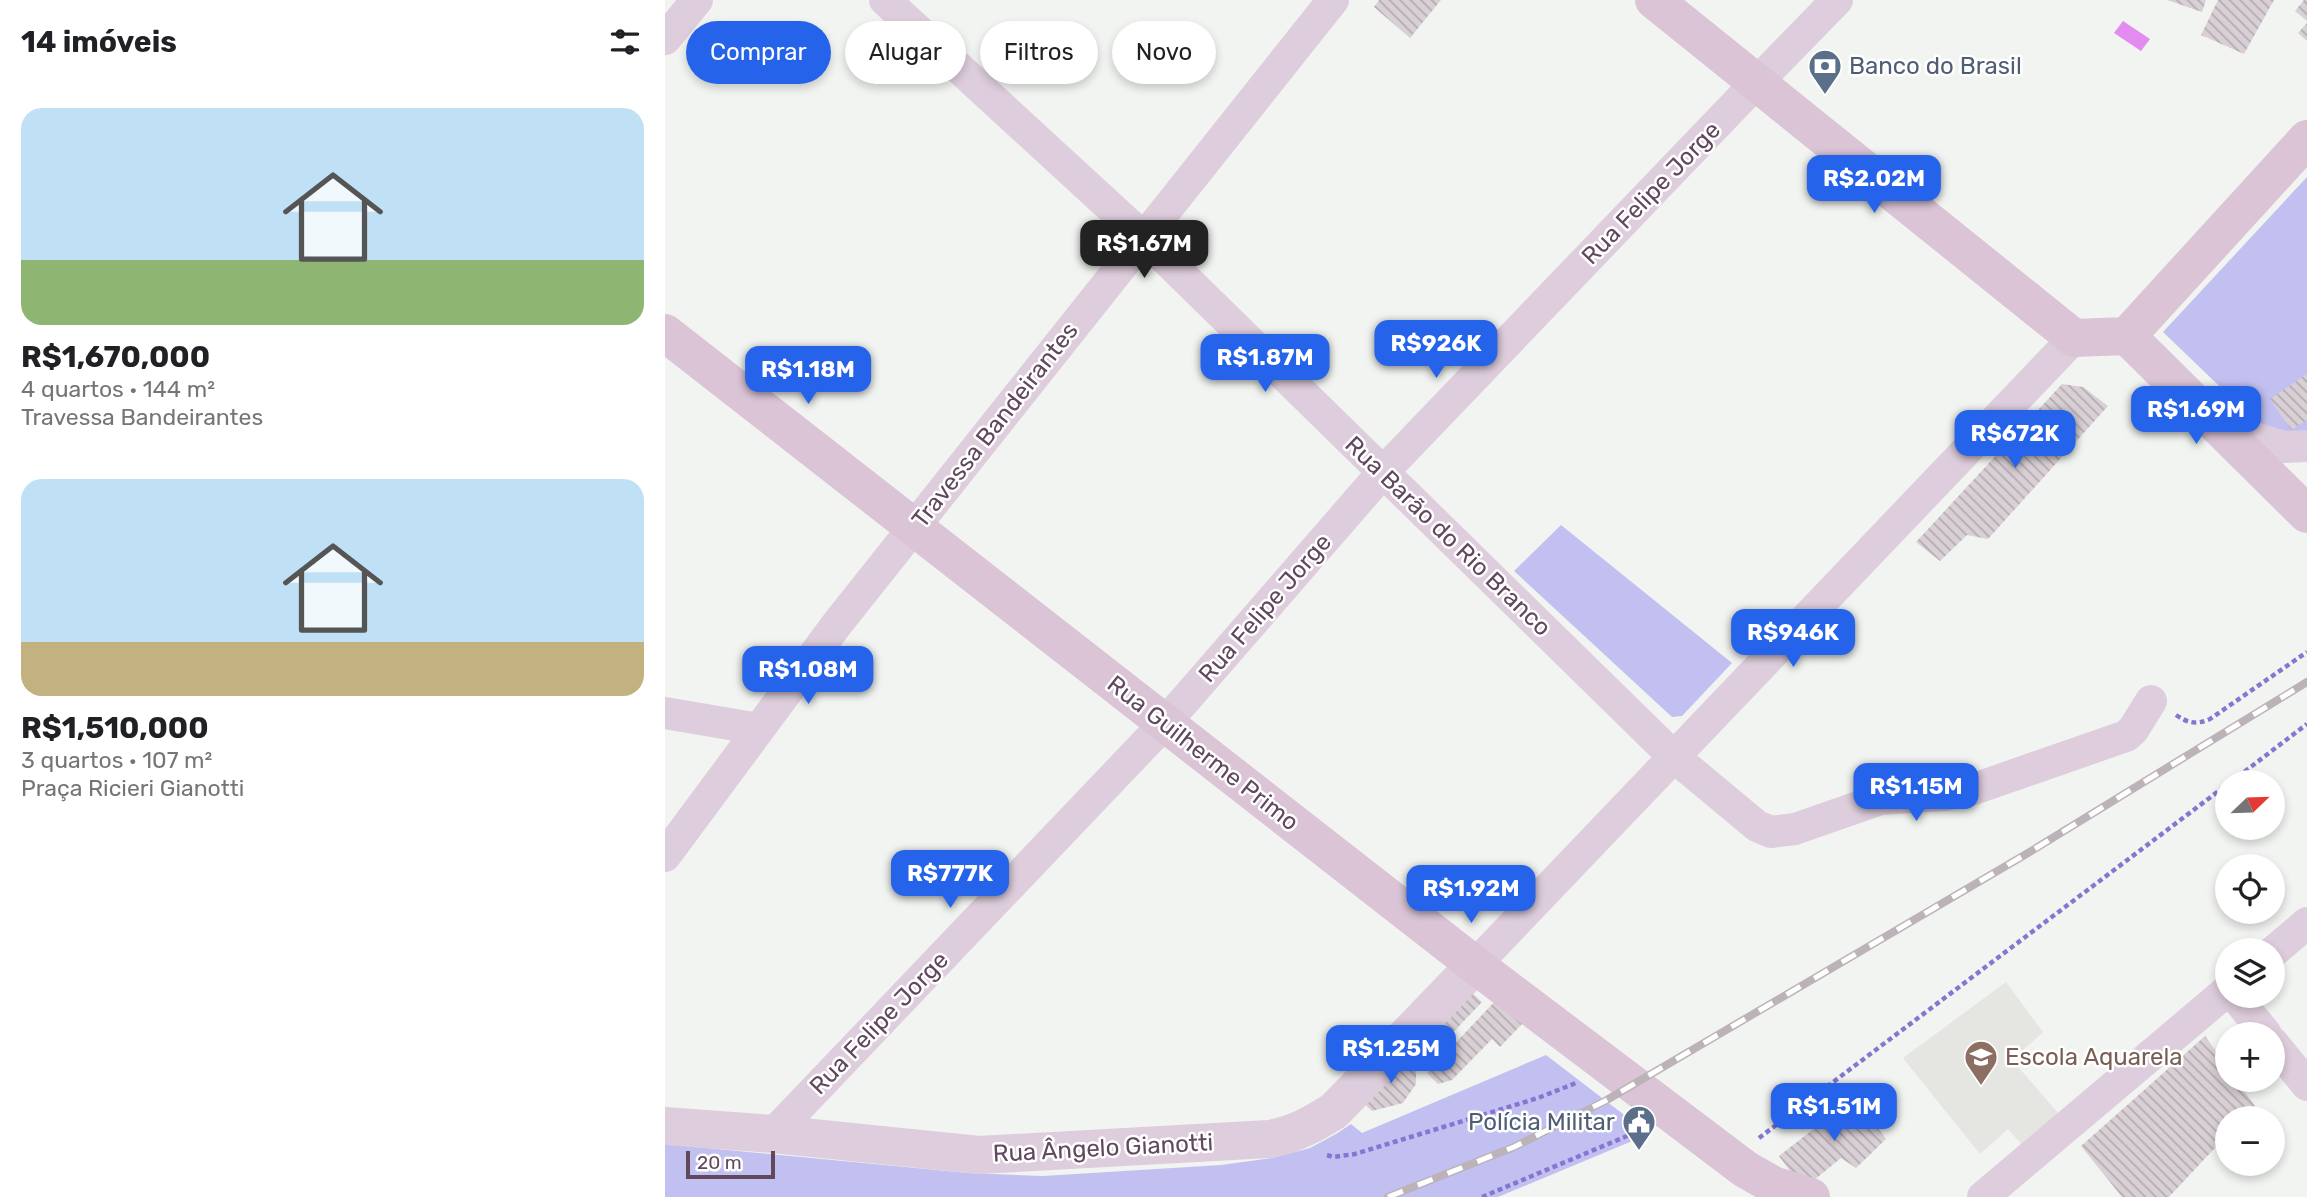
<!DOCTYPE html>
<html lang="pt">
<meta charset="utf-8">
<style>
:root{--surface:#fff;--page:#f6f6f6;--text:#202124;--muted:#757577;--accent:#2563eb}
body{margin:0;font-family:Rubik,sans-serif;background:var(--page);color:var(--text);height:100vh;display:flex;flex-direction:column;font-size:26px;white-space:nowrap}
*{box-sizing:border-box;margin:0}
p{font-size:23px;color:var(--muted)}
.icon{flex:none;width:38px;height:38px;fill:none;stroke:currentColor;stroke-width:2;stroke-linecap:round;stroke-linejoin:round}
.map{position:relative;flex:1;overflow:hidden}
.details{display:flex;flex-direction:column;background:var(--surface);width:665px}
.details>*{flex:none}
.hud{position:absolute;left:21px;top:21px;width:665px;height:63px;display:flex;gap:14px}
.needle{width:46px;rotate:67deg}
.tools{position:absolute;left:1550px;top:770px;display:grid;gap:14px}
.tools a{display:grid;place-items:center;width:70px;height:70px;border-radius:50%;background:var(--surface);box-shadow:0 4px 10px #0003;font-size:35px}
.scale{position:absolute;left:21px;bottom:18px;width:89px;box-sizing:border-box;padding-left:7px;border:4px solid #60485d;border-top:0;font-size:19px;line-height:24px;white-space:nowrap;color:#60485d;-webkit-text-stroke:5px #fff;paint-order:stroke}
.price{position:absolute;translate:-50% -60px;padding:0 16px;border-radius:14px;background:var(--accent);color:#fff;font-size:23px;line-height:46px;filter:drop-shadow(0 2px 4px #0008)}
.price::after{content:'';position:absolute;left:50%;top:42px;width:21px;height:16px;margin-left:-10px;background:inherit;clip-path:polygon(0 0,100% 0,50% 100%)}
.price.active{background:#222;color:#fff}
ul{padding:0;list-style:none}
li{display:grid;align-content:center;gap:14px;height:371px;padding:0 21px}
li span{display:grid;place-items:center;height:217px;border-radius:21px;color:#555}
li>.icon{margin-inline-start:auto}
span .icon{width:126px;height:126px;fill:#fffc;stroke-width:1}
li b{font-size:30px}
h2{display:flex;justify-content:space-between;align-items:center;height:84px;padding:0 21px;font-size:30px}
.chip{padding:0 24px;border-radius:32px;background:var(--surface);box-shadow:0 4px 10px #0003;font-size:24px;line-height:63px}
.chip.active{background:var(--accent);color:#fff}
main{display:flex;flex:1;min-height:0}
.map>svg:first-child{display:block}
</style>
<main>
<section class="details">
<h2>14 imóveis<svg class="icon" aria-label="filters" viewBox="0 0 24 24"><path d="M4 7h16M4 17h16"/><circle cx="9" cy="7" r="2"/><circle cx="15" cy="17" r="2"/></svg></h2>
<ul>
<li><span style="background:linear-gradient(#bfe0f5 70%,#8fb573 0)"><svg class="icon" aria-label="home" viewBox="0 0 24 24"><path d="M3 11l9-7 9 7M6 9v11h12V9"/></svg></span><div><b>R$1,670,000</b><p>4 quartos · 144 m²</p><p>Travessa Bandeirantes</p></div></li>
<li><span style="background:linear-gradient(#bfe0f5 75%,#c2b280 0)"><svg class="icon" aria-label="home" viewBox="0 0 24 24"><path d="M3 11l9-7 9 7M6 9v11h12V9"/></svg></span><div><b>R$1,510,000</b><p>3 quartos · 107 m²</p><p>Praça Ricieri Gianotti</p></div></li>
</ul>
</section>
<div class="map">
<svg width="1642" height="1197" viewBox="0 0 1642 1197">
<defs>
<pattern id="building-back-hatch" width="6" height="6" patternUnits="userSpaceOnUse" patternTransform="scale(1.75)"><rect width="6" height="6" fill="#d9d0d6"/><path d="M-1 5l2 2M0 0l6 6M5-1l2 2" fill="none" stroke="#b3abb1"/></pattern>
</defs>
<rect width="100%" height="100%" fill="#f2f4f1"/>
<!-- education -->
<path fill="#e5e5e2" d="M1341 982 1378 1032 1347 1060 1395 1115 1359 1147 1343 1129 1315 1154 1238 1058Z"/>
<!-- green -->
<path fill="#c2c0f1" d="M1642 177V434L1600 430 1498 332Z
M896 525 1067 663 1017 716 1007 717 849 571Z
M881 1055 984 1134 833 1197H0V1144L303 1173 378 1176 556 1165 607 1158 645 1148 671 1134 686 1124 697 1133Z"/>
<!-- water -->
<path fill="#e28cf0" d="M1458 21 1485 39 1476 51 1449 33Z"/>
<!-- building -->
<path fill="url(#building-back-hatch)" d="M714 0H776L745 38 709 7Z
M1502 0H1541L1537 12Z
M1553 0H1609L1579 54 1536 35Z
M1639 0H1642V21L1630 11Z
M1642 23V41L1633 33Z
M1642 374V420L1626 430 1605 399Z
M1397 384 1418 387 1443 406 1323 539 1302 535 1275 561 1251 542Z
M799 985 817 1002 755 1067 738 1050Z
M833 998 858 1023 835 1047 827 1039 787 1080 773 1084 762 1073Z
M1540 1036 1563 1068V1080H1571L1590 1106 1578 1118H1563V1134L1504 1197H1457L1416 1146Z
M734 1053 751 1069V1084L738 1103 707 1111 693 1098Z
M1188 1095 1221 1139 1191 1168 1176 1158 1138 1189 1114 1156 1169 1113Z"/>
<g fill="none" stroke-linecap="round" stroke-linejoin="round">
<!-- path -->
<path stroke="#8576d1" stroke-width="4.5" stroke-dasharray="5 3.5" stroke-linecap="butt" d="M1511 715C1523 723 1531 725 1545 719L1642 652
M1566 782 1642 724
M1094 1138 1563 784
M662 1155 668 1157 690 1154 873 1098 911 1083
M817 1197 974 1131"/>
<!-- minor -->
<path stroke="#decddc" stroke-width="32" d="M220 0 479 238 1009 757 1092 826 1106 832 1130 829 1216 799 1280 795 1306 790 1461 736 1468 730 1486 701
M0 39 32 0
M1555 427 1619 447 1642 446
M0 713 94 729
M0 856 172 624 668 0
M1608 952 1642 923
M810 965 1409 338
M1570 996 1601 1034
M1608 1043 1642 1085
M108 1134 500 723 718 472 1092 82 1172 0
M1318 1197 1563 990"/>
<!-- tertiary -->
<path stroke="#decddc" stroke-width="38" d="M0 1126 108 1134 314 1155 604 1139C629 1135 648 1124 669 1111L810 965"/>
<!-- secondary -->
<path stroke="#dac4d6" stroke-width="38" d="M989 0 1409 338 1462 336
M0 333 810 965 1080 1169 1108 1185 1146 1197
M1462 336 1642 139
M1462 336 1642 514"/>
<defs>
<path id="rail" d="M723 1197 849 1147 940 1101 1363 853 1642 682"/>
</defs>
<!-- rail casing -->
<use href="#rail" stroke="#bcb3b9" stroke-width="8"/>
<!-- rail -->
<use href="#rail" stroke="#fff" stroke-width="5" stroke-dasharray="16" stroke-linecap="butt"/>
</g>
<!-- icons -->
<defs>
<symbol id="bank-pin" viewBox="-11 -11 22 30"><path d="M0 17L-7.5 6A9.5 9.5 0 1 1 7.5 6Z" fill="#5c6f8a" stroke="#fff"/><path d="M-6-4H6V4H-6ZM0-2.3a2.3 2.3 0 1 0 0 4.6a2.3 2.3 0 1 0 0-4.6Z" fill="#fff"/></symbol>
<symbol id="school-pin" viewBox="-11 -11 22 30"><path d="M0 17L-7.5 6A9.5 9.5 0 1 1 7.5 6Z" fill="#8d6e63" stroke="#fff"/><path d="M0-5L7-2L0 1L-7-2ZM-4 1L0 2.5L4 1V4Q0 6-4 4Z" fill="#fff"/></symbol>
<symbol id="civic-pin" viewBox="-11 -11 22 30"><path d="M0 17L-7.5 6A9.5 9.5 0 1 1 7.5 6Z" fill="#5c6f8a" stroke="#fff"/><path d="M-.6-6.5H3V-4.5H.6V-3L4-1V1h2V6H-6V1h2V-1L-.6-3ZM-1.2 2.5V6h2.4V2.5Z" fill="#fff"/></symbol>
</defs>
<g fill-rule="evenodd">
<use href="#bank-pin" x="1141" y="47" width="38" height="52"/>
<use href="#school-pin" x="1297" y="1038" width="38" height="52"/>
<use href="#civic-pin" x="955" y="1103" width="38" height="52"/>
</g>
<g text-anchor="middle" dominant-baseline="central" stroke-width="5" stroke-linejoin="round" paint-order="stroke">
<!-- service labels -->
<g font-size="24" fill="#4e5e75" stroke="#fff" text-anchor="start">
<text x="1184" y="66">Banco do Brasil</text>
<text x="950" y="1122" text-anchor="end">Polícia Militar</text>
</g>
<!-- street labels -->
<g font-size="24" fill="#60485d" stroke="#fff">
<text transform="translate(986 193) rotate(-46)">Rua Felipe Jorge</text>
<text transform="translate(330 425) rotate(-52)">Travessa Bandeirantes</text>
<text transform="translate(783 536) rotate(44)">Rua Barão do Rio Branco</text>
<text transform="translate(600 608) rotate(-49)">Rua Felipe Jorge</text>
<text transform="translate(538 753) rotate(38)">Rua Guilherme Primo</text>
<text transform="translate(214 1023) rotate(-46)">Rua Felipe Jorge</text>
<text transform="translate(438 1148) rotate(-3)">Rua Ângelo Gianotti</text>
</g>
<!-- education labels -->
<g font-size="24" fill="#785e54" stroke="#fff" text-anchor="start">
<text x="1340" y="1057">Escola Aquarela</text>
</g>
</g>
</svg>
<div class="tools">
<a><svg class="needle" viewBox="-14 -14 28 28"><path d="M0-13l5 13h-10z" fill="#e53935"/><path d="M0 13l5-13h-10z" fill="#757577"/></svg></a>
<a><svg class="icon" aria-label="locate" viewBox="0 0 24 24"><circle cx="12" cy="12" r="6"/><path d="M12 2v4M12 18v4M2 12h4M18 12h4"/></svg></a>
<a><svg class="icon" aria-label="layers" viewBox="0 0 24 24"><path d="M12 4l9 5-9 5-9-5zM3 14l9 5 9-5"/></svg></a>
<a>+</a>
<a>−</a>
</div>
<div class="scale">20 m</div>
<b class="price" style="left:1209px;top:215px">R$2.02M</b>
<b class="price active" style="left:479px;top:280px">R$1.67M</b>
<b class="price" style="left:771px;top:380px">R$926K</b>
<b class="price" style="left:600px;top:394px">R$1.87M</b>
<b class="price" style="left:143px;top:406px">R$1.18M</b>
<b class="price" style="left:1531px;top:446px">R$1.69M</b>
<b class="price" style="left:1350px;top:470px">R$672K</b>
<b class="price" style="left:1128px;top:669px">R$946K</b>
<b class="price" style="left:143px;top:706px">R$1.08M</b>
<b class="price" style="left:1251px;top:823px">R$1.15M</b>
<b class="price" style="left:285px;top:910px">R$777K</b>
<b class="price" style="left:806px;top:925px">R$1.92M</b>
<b class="price" style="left:726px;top:1085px">R$1.25M</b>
<b class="price" style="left:1169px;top:1143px">R$1.51M</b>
<div class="hud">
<a class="chip active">Comprar</a>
<a class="chip">Alugar</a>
<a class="chip">Filtros</a>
<a class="chip">Novo</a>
</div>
</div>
</main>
